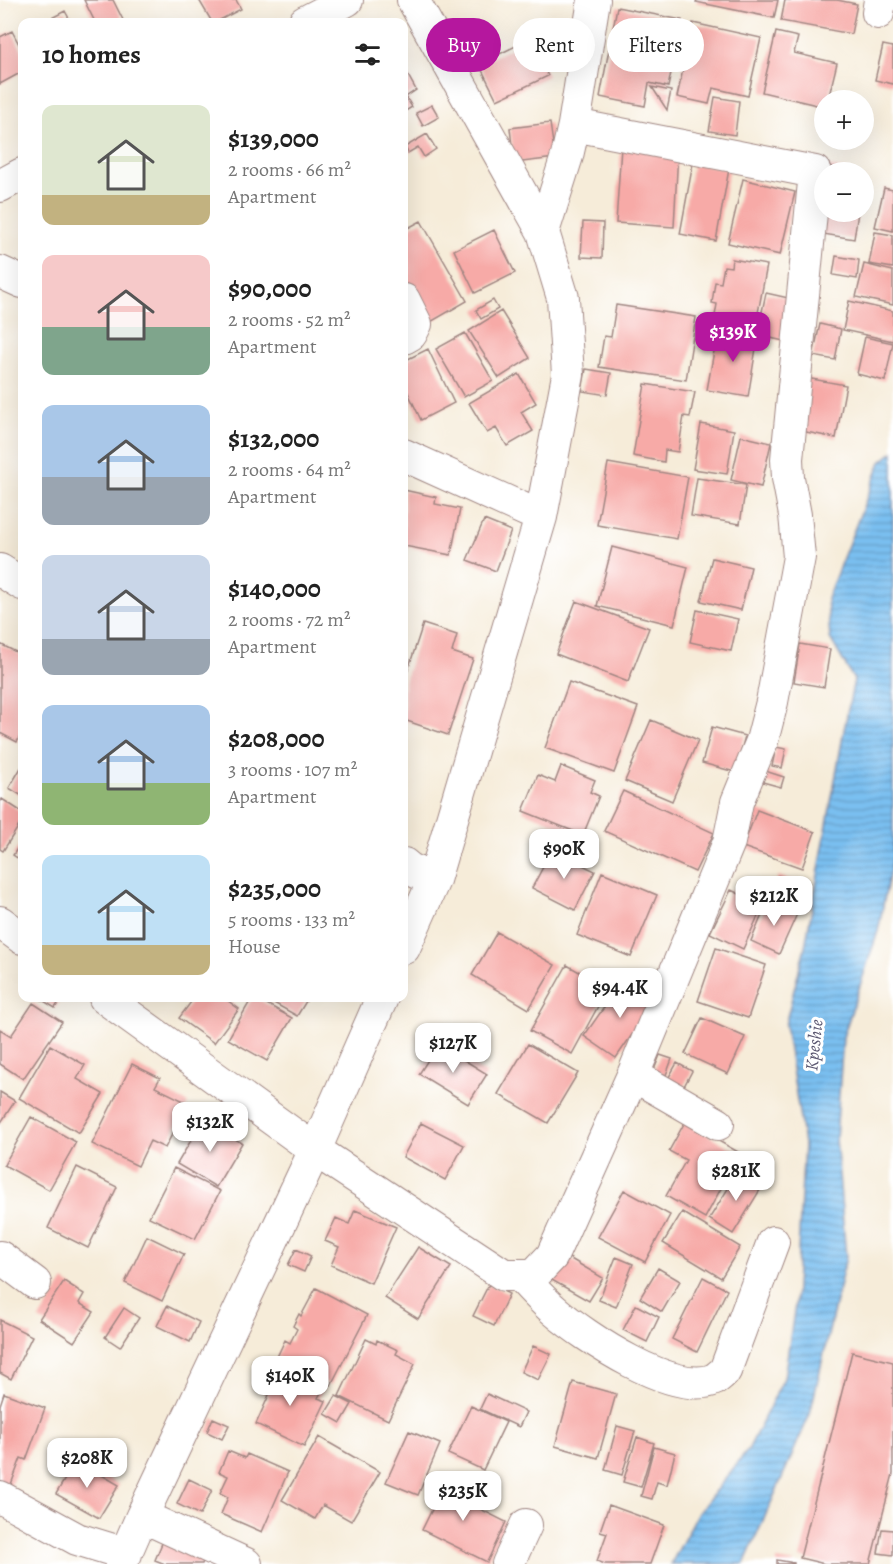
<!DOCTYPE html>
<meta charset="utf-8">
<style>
:root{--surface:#fff;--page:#f2f2f2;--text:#222;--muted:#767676;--accent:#b5179e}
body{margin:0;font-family:Alegreya,serif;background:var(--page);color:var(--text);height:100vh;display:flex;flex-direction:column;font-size:22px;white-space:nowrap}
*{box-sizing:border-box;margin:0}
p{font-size:20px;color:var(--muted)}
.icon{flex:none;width:33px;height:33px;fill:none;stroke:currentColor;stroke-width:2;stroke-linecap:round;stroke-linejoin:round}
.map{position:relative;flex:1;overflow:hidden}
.side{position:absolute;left:18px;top:18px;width:390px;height:984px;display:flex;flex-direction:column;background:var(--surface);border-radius:12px;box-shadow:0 6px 24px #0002}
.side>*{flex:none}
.top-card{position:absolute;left:426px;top:18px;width:376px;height:54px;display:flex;gap:12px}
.controls{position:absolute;left:814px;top:90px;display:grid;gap:12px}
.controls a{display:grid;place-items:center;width:60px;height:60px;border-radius:50%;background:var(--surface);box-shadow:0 6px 24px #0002;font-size:30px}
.price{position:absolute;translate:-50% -51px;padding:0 14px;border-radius:12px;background:#fff;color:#222;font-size:20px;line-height:39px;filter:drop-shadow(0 2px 3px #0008)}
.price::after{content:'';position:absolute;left:50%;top:36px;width:18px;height:14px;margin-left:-9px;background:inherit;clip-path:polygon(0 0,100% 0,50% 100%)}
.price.active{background:var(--accent);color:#fff}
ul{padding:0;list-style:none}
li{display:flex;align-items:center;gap:18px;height:150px;padding:0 24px}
li span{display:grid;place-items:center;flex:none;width:168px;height:120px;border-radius:12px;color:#555}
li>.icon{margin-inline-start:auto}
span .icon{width:72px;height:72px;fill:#fffc;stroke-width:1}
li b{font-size:26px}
h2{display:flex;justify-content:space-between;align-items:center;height:72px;padding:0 24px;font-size:26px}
.chip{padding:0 21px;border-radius:27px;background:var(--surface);box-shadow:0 6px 24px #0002;font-size:21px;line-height:54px}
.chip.active{background:var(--accent);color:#fff}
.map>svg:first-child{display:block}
</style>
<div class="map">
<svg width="893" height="1564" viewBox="0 0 893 1564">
<defs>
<pattern id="water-rules" width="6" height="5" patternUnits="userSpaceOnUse" patternTransform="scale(1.5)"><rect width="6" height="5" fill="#7ac0f1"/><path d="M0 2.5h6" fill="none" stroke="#669bc3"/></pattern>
</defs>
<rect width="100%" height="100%" fill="#fff"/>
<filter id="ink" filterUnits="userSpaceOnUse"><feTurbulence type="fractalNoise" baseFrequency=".0167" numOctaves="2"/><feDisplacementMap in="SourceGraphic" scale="12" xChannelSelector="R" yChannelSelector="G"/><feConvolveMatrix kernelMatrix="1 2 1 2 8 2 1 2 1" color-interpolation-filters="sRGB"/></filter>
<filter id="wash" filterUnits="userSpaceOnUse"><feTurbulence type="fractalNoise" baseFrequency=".008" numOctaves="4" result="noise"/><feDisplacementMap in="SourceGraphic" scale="24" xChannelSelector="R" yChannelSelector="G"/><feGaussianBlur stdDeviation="1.35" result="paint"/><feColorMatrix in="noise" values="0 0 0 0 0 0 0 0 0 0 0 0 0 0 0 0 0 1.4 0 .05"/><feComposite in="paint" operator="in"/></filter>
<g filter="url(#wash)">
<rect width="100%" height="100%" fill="#f6ecd9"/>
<!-- water -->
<path fill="url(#water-rules)" stroke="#62708e" stroke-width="1.5" d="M893 452V856L878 931 843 1037 836 1139 846 1257 810 1414 744 1564H671L698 1513 748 1450 784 1378 795 1305 804 1144 785 1025 805 947 844 730 854 680 830 638 827 598 881 462Z"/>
<g id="blocks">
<!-- building -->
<path fill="#f7aaa7" d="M84 0H113L124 22H95Z
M199 0H236L241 9 216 22H212Z
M697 0H778L774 18 696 2Z
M785 0H837L857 4 851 34 781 21Z
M617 7 682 20 668 87 649 83 645 106 600 97Z
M65 11 71 22H44Z
M693 23 761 38 748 96 713 88 709 104 677 97Z
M12 31 22 50V72L0 84V37Z
M776 32 798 37 794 53 837 63 828 100H825V107L762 92Z
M530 39 548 76 497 100 479 64Z
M883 45 893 47V84L875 80Z
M404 68 416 90 404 98Z
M652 87 671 91 667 110Z
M406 97 412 107 404 112V99Z
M715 97 739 101 735 135 709 131Z
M432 105 439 117 423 126 416 113Z
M550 123 555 158 514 163 510 128Z
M427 134 436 149 424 157 418 147 408 153 405 147Z
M621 147 678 151 674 227 616 223Z
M693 163 729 169 716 241 680 234Z
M829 166 851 172H828Z
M743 179 795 192 780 255 728 243Z
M884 188 893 190V231L875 227Z
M825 212H858L854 239 817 233Z
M421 221 467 301 422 327 404 294V230Z
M583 222 603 223 602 258 581 257Z
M494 230 515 273 475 293 454 250Z
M875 232 893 235V268L869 264Z
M836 256 859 260 857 279 833 275Z
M732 259 767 265 755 329 714 322 717 304 712 303 715 282 721 283 724 266 731 267Z
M864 264 893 271V305L856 297Z
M766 293 793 299 784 341 757 335Z
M493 300 498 309 481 319 476 310Z
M849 301 893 311V341L843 330Z
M616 305 696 317 686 380 599 367 604 336 611 337Z
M501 311 530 358 499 378 469 331Z
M820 324 841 329 835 360 813 356Z
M718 329 758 336 748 397 707 390Z
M465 333 493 381 464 397 436 349Z
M865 337 893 343 885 381 857 374Z
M428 349 454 403 421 420 404 384V361Z
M586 369 611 373 607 395 582 391Z
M519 374 536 403 521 412 533 431 507 446 496 428 487 433 469 403Z
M806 378 846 385 836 438 796 430Z
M645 384 695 392 690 417 684 416 678 452 665 450 664 462 633 456Z
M701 424 734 430 727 474 693 469Z
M741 436 771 443 761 487 731 480Z
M608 463 688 477 677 539 597 525Z
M697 478 746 485 740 524 691 516Z
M404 490 436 497 435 504 460 509 451 555 404 546Z
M484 520 511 531 496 571 467 560Z
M612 547 688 567 674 625 597 606Z
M712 558 751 567 741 610 701 601Z
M576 601 649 628 628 682 556 654Z
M697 610 738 619 731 651 690 642Z
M423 624 457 635 452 652 473 659 448 735 404 720V682Z
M0 644 22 655V732L17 742 0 733Z
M800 644 830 649 824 687 794 682Z
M569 682 638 707 614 773 545 748Z
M651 720 698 740 672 801 625 781Z
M712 727 745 736 735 772 702 763Z
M776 747 786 749 782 768 772 766Z
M22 766V796L9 788Z
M561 766 595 780 590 792 599 796 583 835 523 811 538 775 555 782Z
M762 770 784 777 781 787 759 781Z
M623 791 714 833 695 872 604 831Z
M2 799 22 812V821L3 851 0 849V803Z
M757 810 815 832 802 868 743 847Z
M22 841V861L13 855Z
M552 850 595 871 575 910 532 888Z
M602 872 657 895 631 957 577 935Z
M778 876 796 882 790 903 771 897Z
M731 890 763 905 743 949 710 933Z
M768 901 797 914 779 954 751 941Z
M497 932 555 965 529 1009 472 975Z
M716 948 766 965 748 1018 698 1001Z
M567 965 608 988 572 1054 530 1031Z
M624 979 655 1001 616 1058 584 1036Z
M39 998H62L55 1008Z
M194 998H224L239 1009 214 1043 179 1018Z
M252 998H256L292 1018 267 1061 228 1039Z
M265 998H308L297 1016Z
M33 1003 62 1022 23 1079 0 1064V1029L11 1036Z
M702 1018 745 1037 728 1074 685 1054Z
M438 1044 487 1074 468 1104 419 1074Z
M528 1044 578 1073 548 1123 498 1094Z
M50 1045 85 1065 77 1079 103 1094 79 1133 19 1098Z
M660 1055 672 1059 666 1075 654 1070Z
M677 1063 692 1071 682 1090 666 1082Z
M132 1064 160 1078 155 1087 188 1103 165 1148 150 1141 138 1166 92 1144Z
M0 1092 15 1101 0 1124Z
M31 1117 76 1142 49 1190 4 1165Z
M203 1120 242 1143 216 1187 177 1164Z
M685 1122 740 1153 705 1218 666 1196 686 1160 669 1151Z
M421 1123 464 1145 445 1180 403 1157Z
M77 1167 117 1187 88 1248 48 1228Z
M174 1168 220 1191 195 1239 149 1217Z
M739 1171 763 1185 733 1234 709 1219Z
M624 1190 670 1215 645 1262 598 1237Z
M355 1210 396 1227 371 1283 331 1265 339 1247 325 1241 336 1218 349 1224Z
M682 1212 740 1247 721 1278 663 1243Z
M147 1236 184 1254 162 1301 125 1283Z
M418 1247 451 1267 418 1319 385 1298Z
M296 1249 311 1256 304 1272 288 1265Z
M564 1255 603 1278 589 1301 550 1279Z
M616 1257 633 1264 616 1307 599 1300Z
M658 1268 680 1281 662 1312 640 1298Z
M703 1277 727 1290 697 1352 672 1339Z
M64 1281 84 1294 79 1303 94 1312 74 1342 39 1319Z
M489 1284 509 1294 494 1326 473 1316Z
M316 1288 367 1315 331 1385 277 1357 285 1340 290 1343 297 1329 293 1326 299 1314 301 1316Z
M636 1305 659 1317 647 1342 623 1330Z
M167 1306 199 1322 190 1342 157 1326Z
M124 1308 139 1318 120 1347 105 1337Z
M0 1320 32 1336 11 1379 0 1373Z
M366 1339 376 1344 377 1340 398 1350 396 1354 415 1364 388 1420 339 1396Z
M533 1346 551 1354 538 1380 521 1372Z
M852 1352 893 1362V1474L870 1564H825L800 1558Z
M266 1369 284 1378 287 1373 323 1389 318 1398 326 1401 304 1447 256 1424 269 1395 257 1389Z
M573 1382 616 1394 598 1458 555 1446Z
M4 1393 45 1408 26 1460 21 1458 10 1487 0 1484V1405Z
M487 1394 526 1412 519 1427 480 1409Z
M336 1396 352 1404 341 1423 325 1414Z
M471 1406 506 1422 483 1470 448 1454Z
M213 1418 229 1425 222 1439 207 1432Z
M617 1426 635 1431 622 1475 605 1470Z
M409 1431 440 1444 418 1495 386 1482Z
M319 1437 380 1472 351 1521 323 1505 315 1519 282 1500Z
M637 1437 654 1443 641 1487 623 1482Z
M654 1447 675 1453 667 1485 657 1482 652 1499 641 1496Z
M228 1451 245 1458 247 1454 288 1472 262 1532 221 1514 228 1497 220 1493 228 1476 219 1472Z
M76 1460 119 1485 99 1518 56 1494Z
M189 1479 212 1490 200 1515 177 1504Z
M447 1479 474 1492 468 1503 506 1522 487 1562 422 1530Z
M609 1505 664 1525 650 1564H605L597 1561 607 1533 600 1531Z
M882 1529 893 1530V1555L878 1553Z
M165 1536 206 1553 202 1564H165L155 1560Z
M777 1560 794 1563V1564H777Z"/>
</g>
</g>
<g filter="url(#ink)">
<use href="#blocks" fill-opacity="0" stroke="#a08682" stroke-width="1.5"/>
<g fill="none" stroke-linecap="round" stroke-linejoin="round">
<defs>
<path id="minor" d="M413 0 543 232
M878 13 880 0
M305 22 347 0
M0 186 22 174
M0 272 22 282
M404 300 416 324 411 334 404 338
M404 455 541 517
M0 570 22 584
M404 864 410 869 434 880
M0 922 22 938
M404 948 434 880 541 517 568 375 563 298 543 232 567 156 574 125 594 0
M105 998 315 1150 504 1275H534L552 1256 633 1075 729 842 737 802 762 741 772 702 799 557 795 515 788 478 787 459 815 172 574 125
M633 1075 718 1124
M0 1257 35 1283
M519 1275C531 1287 542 1300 555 1311 584 1336 675 1398 715 1379 718 1377 722 1373 725 1371L773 1242
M0 1497 77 1539 126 1554
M142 1516 246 1564
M121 1564 142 1516 315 1150 382 998
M508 1564 526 1525"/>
</defs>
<!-- minor casing -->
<use href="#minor" stroke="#a08682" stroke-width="34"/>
<!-- minor -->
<use href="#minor" stroke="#fff" stroke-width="32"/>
</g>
</g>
<g text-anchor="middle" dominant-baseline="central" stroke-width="6" stroke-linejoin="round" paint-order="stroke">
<!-- water labels -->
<g font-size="18" font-style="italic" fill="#5b5770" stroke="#fff">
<text transform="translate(814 1045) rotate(-84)">Kpeshie</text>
</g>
</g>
</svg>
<div class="controls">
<a>+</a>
<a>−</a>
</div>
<b class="price active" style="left:733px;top:363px">$139K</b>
<b class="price" style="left:564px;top:880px">$90K</b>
<b class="price" style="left:774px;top:927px">$212K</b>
<b class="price" style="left:620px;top:1019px">$94.4K</b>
<b class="price" style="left:453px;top:1074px">$127K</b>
<b class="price" style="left:210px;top:1153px">$132K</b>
<b class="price" style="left:736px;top:1202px">$281K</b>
<b class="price" style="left:290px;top:1407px">$140K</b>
<b class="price" style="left:87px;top:1489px">$208K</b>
<b class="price" style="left:463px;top:1522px">$235K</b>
<div class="top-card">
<a class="chip active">Buy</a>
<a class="chip">Rent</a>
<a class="chip">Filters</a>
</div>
<section class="side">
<h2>10 homes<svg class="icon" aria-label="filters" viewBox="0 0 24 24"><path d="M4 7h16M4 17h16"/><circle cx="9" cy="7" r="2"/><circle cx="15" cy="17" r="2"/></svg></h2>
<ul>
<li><span style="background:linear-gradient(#dfe7d0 75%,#c2b280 0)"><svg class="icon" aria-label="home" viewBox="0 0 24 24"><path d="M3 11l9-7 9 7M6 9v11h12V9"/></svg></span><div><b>$139,000</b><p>2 rooms · 66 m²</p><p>Apartment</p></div></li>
<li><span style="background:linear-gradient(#f6c9c9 60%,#7fa58c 0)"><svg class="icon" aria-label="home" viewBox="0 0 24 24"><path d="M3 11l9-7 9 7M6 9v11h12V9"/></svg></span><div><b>$90,000</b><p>2 rooms · 52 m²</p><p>Apartment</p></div></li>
<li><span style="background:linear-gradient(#a9c7e8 60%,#9aa5b1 0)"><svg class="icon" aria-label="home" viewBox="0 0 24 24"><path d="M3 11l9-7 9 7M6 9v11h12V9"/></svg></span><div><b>$132,000</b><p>2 rooms · 64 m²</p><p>Apartment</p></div></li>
<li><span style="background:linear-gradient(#c9d6e8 70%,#9aa5b1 0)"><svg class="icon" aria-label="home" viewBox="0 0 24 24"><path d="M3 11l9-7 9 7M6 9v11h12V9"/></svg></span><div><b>$140,000</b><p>2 rooms · 72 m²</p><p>Apartment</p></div></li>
<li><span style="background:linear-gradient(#a9c7e8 65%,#8fb573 0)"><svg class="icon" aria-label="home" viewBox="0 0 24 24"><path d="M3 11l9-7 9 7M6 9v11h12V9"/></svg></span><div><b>$208,000</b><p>3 rooms · 107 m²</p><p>Apartment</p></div></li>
<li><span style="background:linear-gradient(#bfe0f5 75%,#c2b280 0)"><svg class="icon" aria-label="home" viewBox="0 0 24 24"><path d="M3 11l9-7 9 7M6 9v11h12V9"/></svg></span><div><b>$235,000</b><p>5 rooms · 133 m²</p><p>House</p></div></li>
</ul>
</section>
</div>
